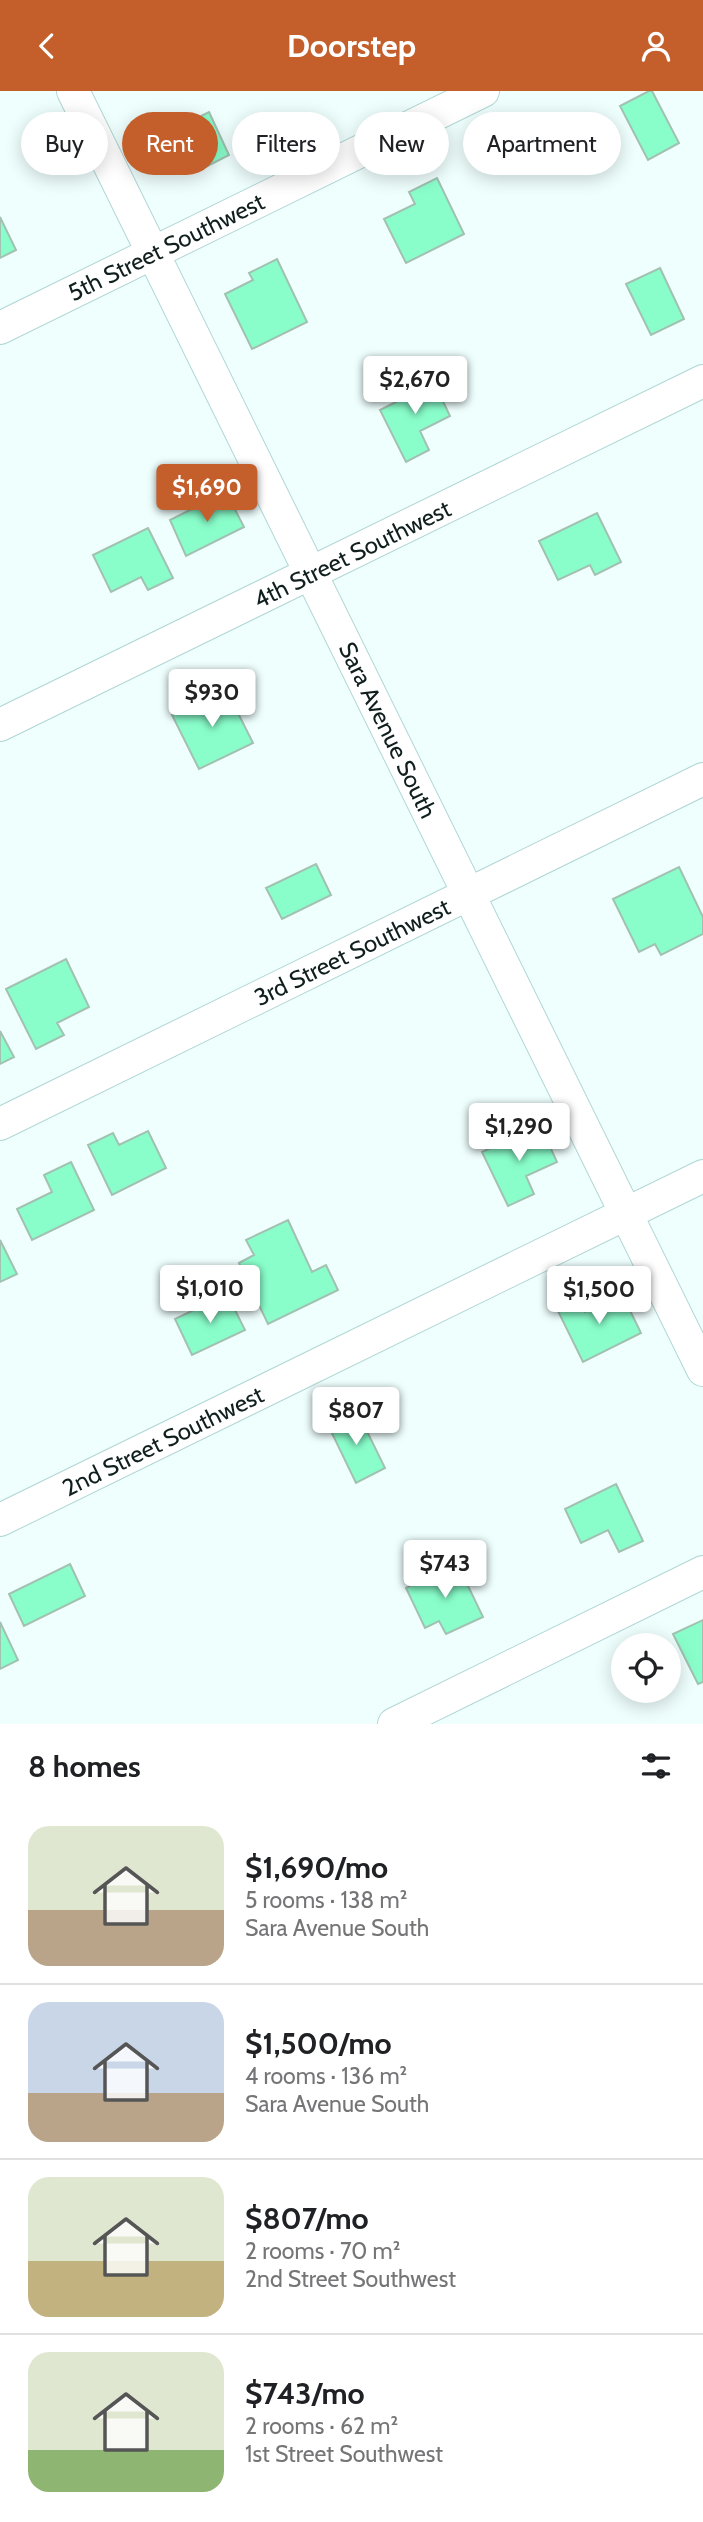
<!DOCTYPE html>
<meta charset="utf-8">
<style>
:root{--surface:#fff;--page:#f2f2f2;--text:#202124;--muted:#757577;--line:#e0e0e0;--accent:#c45f2b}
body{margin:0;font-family:Cabin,sans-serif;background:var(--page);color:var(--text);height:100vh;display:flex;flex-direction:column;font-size:26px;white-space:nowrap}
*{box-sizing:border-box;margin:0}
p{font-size:23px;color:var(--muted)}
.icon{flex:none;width:38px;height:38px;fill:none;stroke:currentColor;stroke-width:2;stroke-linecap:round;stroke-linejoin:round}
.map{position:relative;height:1633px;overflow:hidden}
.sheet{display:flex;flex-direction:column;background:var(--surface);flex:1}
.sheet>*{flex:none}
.hud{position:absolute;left:21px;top:21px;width:662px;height:63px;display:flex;gap:14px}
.tools{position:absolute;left:611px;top:1542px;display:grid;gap:14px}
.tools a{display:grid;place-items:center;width:70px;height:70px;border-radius:50%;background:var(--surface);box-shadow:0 4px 18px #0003;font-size:35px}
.price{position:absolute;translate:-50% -60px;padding:0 16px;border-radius:7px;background:#fff;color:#222;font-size:23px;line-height:46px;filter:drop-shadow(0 2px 4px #0008)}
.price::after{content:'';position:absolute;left:50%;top:42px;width:21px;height:16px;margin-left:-10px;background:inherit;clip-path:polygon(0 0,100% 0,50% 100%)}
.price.active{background:var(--accent);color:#fff}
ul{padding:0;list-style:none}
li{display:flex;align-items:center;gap:21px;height:175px;padding:0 28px}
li+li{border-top:2px solid var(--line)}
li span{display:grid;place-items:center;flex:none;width:196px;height:140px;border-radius:21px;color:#555}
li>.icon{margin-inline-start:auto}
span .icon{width:84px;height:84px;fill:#fffc;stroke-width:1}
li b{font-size:30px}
h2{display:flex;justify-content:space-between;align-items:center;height:84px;padding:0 28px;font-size:30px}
.pill{padding:0 24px;border-radius:32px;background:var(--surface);box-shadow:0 4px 18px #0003;font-size:24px;line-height:63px}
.pill.active{background:var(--accent);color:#fff}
header{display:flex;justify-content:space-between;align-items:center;height:91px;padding:0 28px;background:var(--accent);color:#fff;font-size:32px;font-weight:800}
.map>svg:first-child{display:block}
</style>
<header><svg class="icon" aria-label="back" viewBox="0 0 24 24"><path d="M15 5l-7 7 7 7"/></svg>Doorstep<svg class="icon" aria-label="person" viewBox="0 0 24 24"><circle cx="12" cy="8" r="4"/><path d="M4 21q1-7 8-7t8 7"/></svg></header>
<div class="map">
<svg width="703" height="1633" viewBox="0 0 703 1633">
<rect width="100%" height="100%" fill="#effffe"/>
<!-- building -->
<path fill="#89fecb" stroke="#a1c1b1" stroke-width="2" d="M649 0H652L679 52 648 69 620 15Z
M209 21 229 64 200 79 193 66 165 80 150 50Z
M437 87 464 143 406 172 384 128 415 113 409 101Z
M0 126 16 159 0 167Z
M277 168 307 231 252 258 225 203 253 189 249 182Z
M660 177 684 228 651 244 626 193Z
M431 285 450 325 420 340 429 359 406 371 380 319 396 311 393 304Z
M226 401 244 436 186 465 170 429Z
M597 422 621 471 595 484 590 474 558 489 539 450Z
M148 437 173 487 148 499 141 486 111 501 93 464Z
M226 598 253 652 199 678 172 624Z
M316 773 331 804 282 828 266 797Z
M679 776 703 826V843L661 864 655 853 639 861 613 808Z
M66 868 89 916 57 932 64 944 36 958 6 898Z
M0 940 14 966 0 973Z
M540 1034 557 1071 526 1085 534 1103 508 1115 482 1061Z
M148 1040 166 1077 112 1104 88 1054 113 1042 119 1054Z
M71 1071 94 1119 32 1149 17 1118 52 1101 44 1084Z
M288 1129 312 1181 326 1174 338 1199 268 1233 239 1172 254 1164 246 1149Z
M0 1149 17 1183 0 1191Z
M227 1203 245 1239 192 1264 175 1228Z
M622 1203 641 1242 583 1271 557 1218 579 1208 585 1221Z
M357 1320 385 1377 356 1392 328 1334Z
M616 1393 643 1450 619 1461 608 1439 581 1452 565 1418Z
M457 1472 483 1526 446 1543 439 1530 425 1537 406 1497Z
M70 1473 85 1505 24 1535 9 1503Z
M703 1529V1591L698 1593 673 1543Z
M0 1531 18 1569 0 1578Z"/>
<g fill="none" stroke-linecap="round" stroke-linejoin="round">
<defs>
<path id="minor" d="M73 0 703 1279
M0 237 483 0
M0 634 703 290
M0 1033 703 688
M0 1429 703 1085
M394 1633 703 1481"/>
</defs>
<!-- minor casing -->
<use href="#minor" stroke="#b0d7d5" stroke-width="34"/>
<!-- minor -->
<use href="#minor" stroke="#fff" stroke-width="32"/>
</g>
<g text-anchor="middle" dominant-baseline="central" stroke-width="7" stroke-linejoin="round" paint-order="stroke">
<!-- street labels -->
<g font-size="24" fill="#101f1e" stroke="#fff">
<text transform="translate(166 156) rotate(-26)">5th Street Southwest</text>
<text transform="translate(352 463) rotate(-26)">4th Street Southwest</text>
<text transform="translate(388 639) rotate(64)">Sara Avenue South</text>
<text transform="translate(352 861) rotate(-26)">3rd Street Southwest</text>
<text transform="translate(163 1350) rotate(-26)">2nd Street Southwest</text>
</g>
</g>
</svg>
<div class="tools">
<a><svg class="icon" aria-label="locate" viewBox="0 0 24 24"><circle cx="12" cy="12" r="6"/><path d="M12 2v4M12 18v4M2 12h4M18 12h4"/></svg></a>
</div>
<b class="price" style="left:415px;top:325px">$2,670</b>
<b class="price active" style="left:207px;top:433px">$1,690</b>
<b class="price" style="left:212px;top:638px">$930</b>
<b class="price" style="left:519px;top:1072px">$1,290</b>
<b class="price" style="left:210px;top:1234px">$1,010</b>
<b class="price" style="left:599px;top:1235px">$1,500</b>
<b class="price" style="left:356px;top:1356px">$807</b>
<b class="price" style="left:445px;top:1509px">$743</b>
<div class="hud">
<a class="pill">Buy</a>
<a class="pill active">Rent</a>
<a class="pill">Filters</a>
<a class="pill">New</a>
<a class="pill">Apartment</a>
</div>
</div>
<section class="sheet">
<h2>8 homes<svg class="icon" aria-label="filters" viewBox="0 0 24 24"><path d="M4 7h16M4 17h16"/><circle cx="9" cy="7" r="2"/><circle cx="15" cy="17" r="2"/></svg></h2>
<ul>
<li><span style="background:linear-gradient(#dfe7d0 60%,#b9a48a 0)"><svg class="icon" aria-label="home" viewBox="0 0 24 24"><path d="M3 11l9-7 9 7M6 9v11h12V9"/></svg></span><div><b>$1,690/mo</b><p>5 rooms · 138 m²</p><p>Sara Avenue South</p></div></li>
<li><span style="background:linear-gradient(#c9d6e8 65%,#b9a48a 0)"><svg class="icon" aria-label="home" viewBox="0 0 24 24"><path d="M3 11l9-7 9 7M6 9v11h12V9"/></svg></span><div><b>$1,500/mo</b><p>4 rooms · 136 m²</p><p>Sara Avenue South</p></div></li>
<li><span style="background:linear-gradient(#dfe7d0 60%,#c2b280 0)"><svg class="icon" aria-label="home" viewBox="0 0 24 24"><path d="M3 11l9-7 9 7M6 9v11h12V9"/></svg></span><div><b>$807/mo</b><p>2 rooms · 70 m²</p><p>2nd Street Southwest</p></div></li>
<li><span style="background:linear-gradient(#dfe7d0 70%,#8fb573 0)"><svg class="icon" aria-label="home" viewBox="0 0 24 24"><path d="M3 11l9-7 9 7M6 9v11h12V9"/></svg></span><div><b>$743/mo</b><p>2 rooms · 62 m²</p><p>1st Street Southwest</p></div></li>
</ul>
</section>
